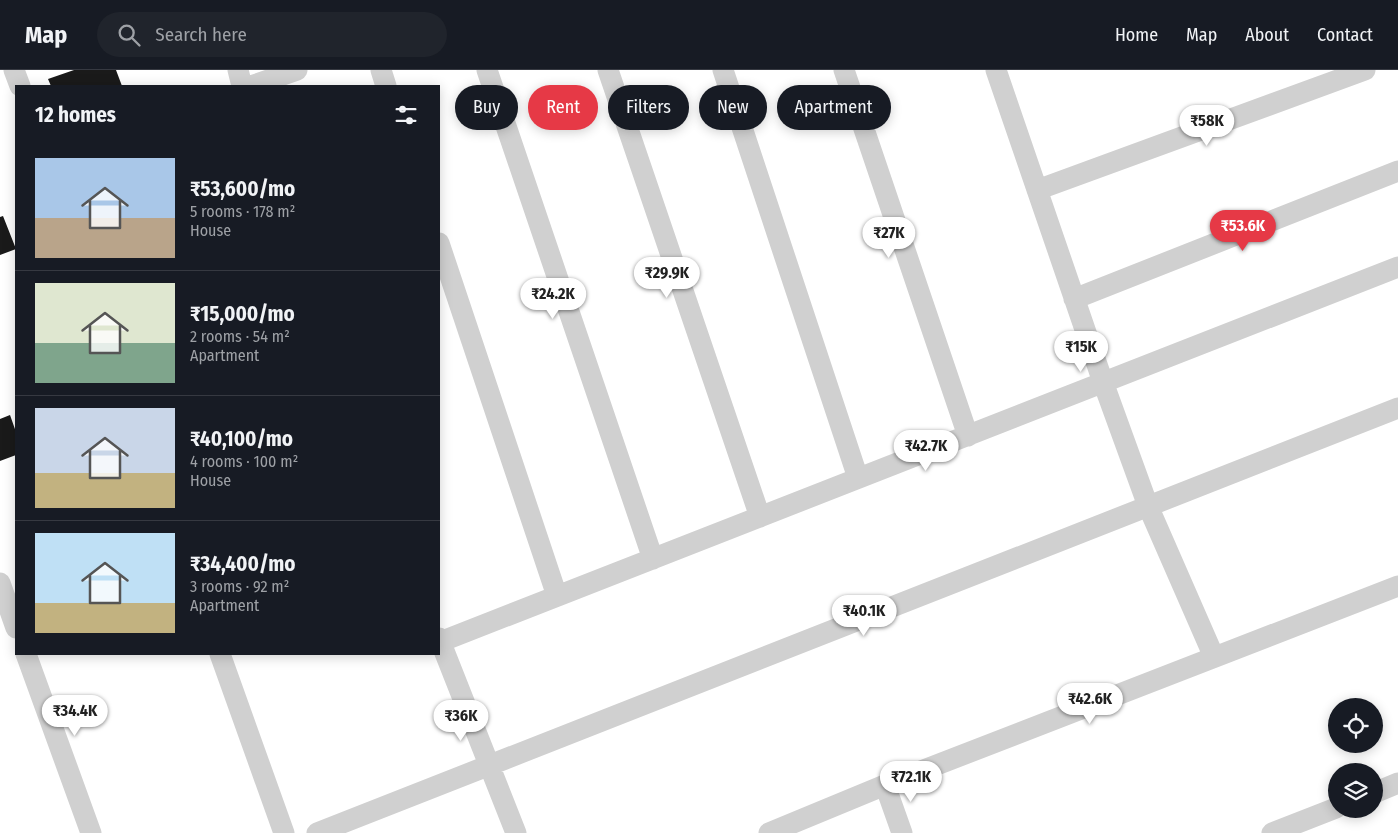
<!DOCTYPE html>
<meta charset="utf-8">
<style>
:root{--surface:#171b24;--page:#20242c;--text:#f1f3f6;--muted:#9ea1a6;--line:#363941;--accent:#e63946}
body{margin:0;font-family:"Fira Sans Condensed",sans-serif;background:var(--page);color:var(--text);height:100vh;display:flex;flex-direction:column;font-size:19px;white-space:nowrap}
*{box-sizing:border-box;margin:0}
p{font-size:16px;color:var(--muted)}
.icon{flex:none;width:28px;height:28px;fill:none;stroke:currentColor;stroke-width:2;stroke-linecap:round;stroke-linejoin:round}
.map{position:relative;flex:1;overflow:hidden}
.panel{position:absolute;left:15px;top:15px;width:425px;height:570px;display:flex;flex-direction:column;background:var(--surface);border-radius:0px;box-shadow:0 2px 12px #0003}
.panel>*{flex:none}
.hud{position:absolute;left:455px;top:15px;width:475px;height:45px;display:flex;gap:10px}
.buttons{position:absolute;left:1328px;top:628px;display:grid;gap:10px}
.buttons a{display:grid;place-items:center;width:55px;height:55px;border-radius:50%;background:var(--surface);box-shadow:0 2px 12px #0003;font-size:25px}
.price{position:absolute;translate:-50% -42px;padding:0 11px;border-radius:18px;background:#fff;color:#222;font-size:16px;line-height:32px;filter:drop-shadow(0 1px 2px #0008)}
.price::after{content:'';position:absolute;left:50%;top:30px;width:15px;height:11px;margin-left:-8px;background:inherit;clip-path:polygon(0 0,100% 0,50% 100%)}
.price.selected{background:var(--accent);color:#fff}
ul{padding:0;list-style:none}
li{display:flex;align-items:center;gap:15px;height:125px;padding:0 20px}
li+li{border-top:1px solid var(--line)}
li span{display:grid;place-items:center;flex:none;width:140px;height:100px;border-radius:0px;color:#555}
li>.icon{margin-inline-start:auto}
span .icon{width:60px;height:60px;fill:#fffc;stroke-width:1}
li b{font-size:21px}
h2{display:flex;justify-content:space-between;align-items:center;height:60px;padding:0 20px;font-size:21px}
.chip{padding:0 18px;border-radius:22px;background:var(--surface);box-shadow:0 2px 12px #0003;font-size:18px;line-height:45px}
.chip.selected{background:var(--accent);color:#fff}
header{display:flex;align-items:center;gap:30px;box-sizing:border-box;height:70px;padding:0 25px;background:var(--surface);border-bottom:1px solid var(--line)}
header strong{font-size:24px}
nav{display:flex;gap:28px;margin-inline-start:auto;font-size:18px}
.search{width:350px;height:45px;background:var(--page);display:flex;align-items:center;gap:12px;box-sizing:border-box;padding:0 18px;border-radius:28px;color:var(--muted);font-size:19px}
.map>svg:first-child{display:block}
</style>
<header>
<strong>Map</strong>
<div class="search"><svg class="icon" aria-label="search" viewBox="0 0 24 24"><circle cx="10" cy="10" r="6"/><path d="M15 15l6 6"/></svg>Search here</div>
<nav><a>Home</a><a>Map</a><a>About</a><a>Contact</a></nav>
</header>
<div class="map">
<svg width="1398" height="763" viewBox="0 0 1398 763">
<rect width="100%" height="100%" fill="#fff"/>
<!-- building -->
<path fill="#1a1a1a" d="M74 0H116L122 16H51L48 9Z
M3 146 16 179 0 185V147Z
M10 345 16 362V385L0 391V349Z"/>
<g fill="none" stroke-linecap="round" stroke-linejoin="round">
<!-- minor -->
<path stroke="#d0d0d0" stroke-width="21" d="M14 0 20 16
M238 0 242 16
M381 0 386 16
M487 0 653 489
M608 0 760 447
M723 0 858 408
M844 0 968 366
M996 0 1103 312 1148 436 1214 587
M251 16 297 0
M1037 120 1365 0
M439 173 557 526
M1074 229 1398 101
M0 513 16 558
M439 568 516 763
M440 572 1398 197
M26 584 91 763
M220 584 284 763
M885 715 902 763
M1374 723 1398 713
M317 763 1398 338
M769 763 885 715 1398 516
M1272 763 1336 738"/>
</g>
</svg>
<div class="buttons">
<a><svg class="icon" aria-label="locate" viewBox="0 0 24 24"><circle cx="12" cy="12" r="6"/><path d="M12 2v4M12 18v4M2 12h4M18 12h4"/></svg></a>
<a><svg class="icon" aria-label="layers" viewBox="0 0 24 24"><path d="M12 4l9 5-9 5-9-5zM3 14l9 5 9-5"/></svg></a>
</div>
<b class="price" style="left:1207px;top:77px">₹58K</b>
<b class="price selected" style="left:1243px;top:182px">₹53.6K</b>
<b class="price" style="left:889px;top:189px">₹27K</b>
<b class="price" style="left:667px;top:229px">₹29.9K</b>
<b class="price" style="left:553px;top:250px">₹24.2K</b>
<b class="price" style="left:1081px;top:303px">₹15K</b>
<b class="price" style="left:926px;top:402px">₹42.7K</b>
<b class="price" style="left:864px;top:567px">₹40.1K</b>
<b class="price" style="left:1090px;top:655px">₹42.6K</b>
<b class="price" style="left:75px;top:667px">₹34.4K</b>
<b class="price" style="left:461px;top:672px">₹36K</b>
<b class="price" style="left:911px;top:733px">₹72.1K</b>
<div class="hud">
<a class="chip">Buy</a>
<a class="chip selected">Rent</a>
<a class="chip">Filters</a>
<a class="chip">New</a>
<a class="chip">Apartment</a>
</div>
<section class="panel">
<h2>12 homes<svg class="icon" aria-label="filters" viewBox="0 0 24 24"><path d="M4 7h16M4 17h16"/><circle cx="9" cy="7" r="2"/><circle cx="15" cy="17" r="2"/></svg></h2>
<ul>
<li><span style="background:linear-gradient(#a9c7e8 60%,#b9a48a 0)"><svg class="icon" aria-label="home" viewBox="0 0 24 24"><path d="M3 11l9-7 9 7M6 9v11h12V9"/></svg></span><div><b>₹53,600/mo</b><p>5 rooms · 178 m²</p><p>House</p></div></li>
<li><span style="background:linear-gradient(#dfe7d0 60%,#7fa58c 0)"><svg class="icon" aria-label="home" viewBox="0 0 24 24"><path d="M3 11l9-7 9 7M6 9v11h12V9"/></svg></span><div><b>₹15,000/mo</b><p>2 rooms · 54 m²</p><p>Apartment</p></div></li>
<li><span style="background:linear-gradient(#c9d6e8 65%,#c2b280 0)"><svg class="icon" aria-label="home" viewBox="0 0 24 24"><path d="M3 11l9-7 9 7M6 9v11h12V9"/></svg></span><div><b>₹40,100/mo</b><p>4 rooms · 100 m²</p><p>House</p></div></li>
<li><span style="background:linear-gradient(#bfe0f5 70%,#c2b280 0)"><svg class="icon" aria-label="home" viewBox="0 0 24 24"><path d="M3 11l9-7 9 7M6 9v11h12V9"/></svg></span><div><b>₹34,400/mo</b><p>3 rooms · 92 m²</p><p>Apartment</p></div></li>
</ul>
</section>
</div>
